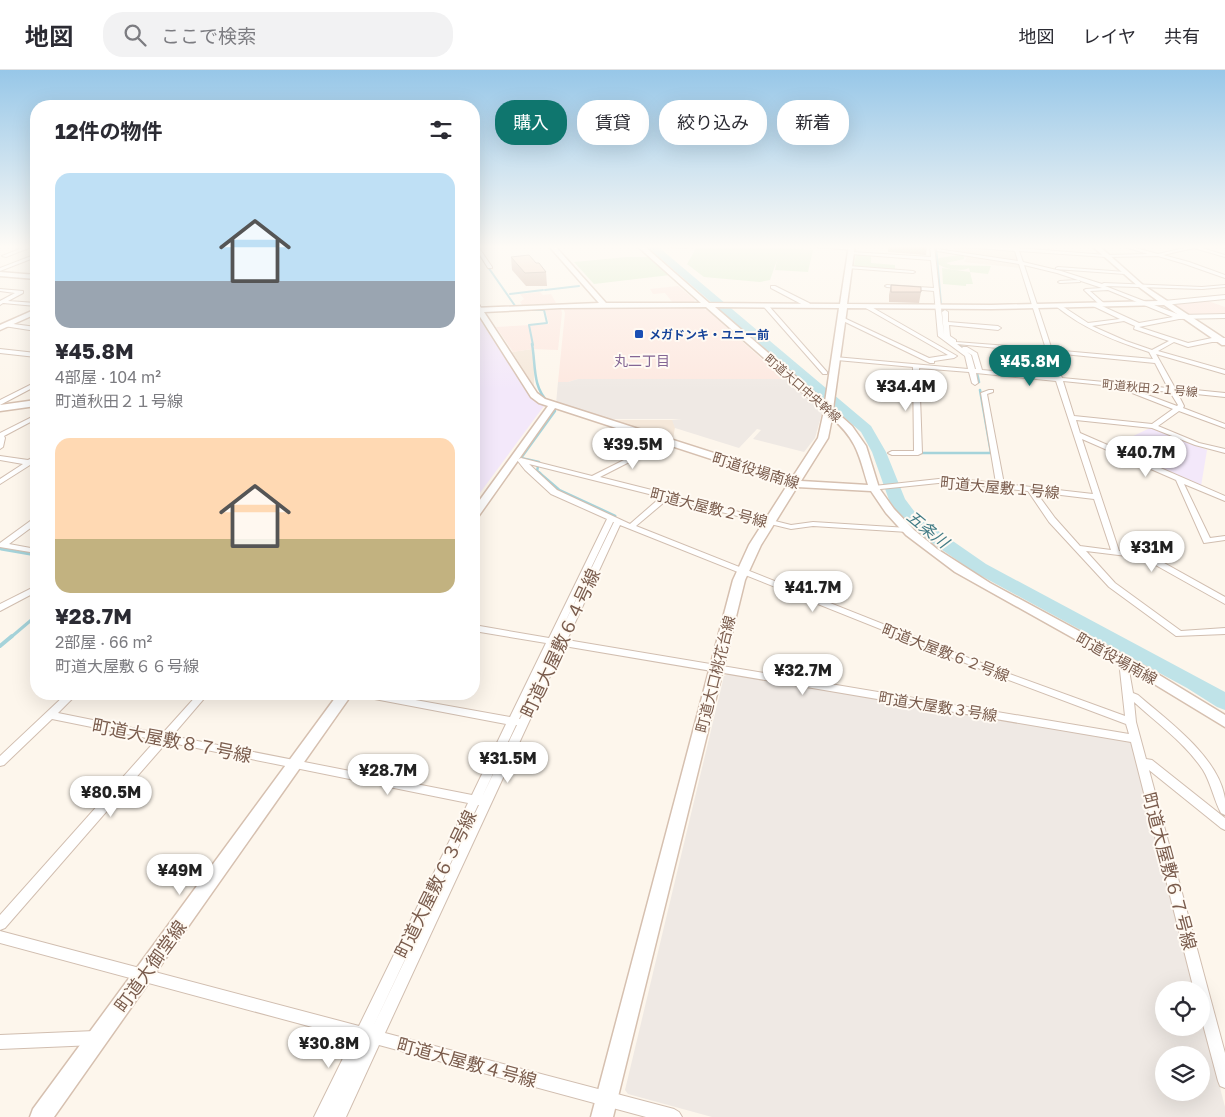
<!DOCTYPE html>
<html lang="ja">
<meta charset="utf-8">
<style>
:root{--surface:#fff;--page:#f2f2f3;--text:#2b2b33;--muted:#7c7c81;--line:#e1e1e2;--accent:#0f766e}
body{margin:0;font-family:"Golos Text","Noto Sans JP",sans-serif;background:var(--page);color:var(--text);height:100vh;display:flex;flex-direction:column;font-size:19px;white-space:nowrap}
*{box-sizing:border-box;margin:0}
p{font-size:16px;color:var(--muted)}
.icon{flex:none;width:28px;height:28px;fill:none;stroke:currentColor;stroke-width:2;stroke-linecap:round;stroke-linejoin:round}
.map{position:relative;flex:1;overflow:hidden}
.details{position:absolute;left:30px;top:30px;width:450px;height:600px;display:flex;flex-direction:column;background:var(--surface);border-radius:20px;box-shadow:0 5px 20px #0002}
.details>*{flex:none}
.top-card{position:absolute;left:495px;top:30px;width:475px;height:45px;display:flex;gap:10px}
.tools{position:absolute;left:1155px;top:911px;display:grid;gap:10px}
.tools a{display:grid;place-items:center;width:55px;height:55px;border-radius:50%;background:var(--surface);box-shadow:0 5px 20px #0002;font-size:25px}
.price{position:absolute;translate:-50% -42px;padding:0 11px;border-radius:18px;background:#fff;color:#222;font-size:16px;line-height:32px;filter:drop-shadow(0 1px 2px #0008)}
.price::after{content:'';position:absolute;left:50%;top:30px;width:15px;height:11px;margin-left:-8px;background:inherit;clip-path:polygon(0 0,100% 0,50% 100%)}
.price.selected{background:var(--accent);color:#fff}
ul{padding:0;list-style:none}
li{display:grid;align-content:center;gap:10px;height:265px;padding:0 25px}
li span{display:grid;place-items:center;height:155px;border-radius:15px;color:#555}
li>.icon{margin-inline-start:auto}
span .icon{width:90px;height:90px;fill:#fffc;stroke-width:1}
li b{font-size:21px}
h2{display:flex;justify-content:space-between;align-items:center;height:60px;padding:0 25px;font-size:21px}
.tag{padding:0 18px;border-radius:20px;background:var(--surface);box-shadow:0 5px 20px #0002;font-size:18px;line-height:45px}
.tag.selected{background:var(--accent);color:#fff}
header{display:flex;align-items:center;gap:30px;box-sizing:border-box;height:70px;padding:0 25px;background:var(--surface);border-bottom:1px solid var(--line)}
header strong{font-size:24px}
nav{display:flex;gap:28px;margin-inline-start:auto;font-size:18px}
.search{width:350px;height:45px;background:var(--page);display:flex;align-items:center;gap:12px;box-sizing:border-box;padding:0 18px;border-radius:20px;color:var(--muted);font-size:19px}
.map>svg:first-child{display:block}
</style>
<header>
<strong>地図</strong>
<div class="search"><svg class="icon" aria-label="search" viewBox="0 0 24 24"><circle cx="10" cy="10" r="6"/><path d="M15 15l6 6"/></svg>ここで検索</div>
<nav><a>地図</a><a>レイヤ</a><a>共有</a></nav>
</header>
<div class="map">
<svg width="1225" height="1047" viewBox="0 0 1225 1047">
<rect width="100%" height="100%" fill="#fdf6ec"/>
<!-- residential -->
<path fill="#f5e8da" d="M954 176 1015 181 1020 198 964 192 968 185 955 184Z
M532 279 534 291V316L512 282Z
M613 350H682L673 351 675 357 673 370 615 353Z"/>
<!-- commercial -->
<path fill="#fde8e0" d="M678 216 695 230 693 233H673L665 223 653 224 650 219Z
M540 222 543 225 551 224 556 233 522 235 520 232 524 229 520 224Z
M1208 231 1225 237V245L1189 247 1172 235Z
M563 238H699L707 240 784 309H578L568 312H558L565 243Z
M545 239H561L562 243 558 280 532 279 513 282 496 257 549 254Z"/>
<!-- industrial -->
<path fill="#efe9e4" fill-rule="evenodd" d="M578 309H789L813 331 822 343 815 368 804 382 753 369 761 360 757 359 739 378 675 358 672 350 682 349H603L556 334 558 312H568Z
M729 604 1131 671 1195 920H1164V958H1201V944L1225 1037V1047H712L628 1024 625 1020 724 606ZM1164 985H1201V1022H1164Z"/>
<!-- education -->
<path fill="#f3e8fa" d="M474 247H478L530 325 544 336 474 431Z
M1150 358 1207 380 1201 416 1143 393 1163 382 1129 368Z"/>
<!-- green -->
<path fill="#d8ecc9" d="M698 175H782V178L813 180 808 202 775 200 777 190 770 210 760 212 704 207 687 194Z
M856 184 871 185V193L895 195V199L854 196Z
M959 185 964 186V189L946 193 951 195 991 196 988 204 970 202 973 214H966V216L943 214 942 198 970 202 969 198C961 202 943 199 937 193L939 188Z
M627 187H649L670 205 594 214 574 192Z"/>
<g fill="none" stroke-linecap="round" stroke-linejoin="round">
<!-- stream-far3 -->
<path stroke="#a5d3da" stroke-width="2" d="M936 175 942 246
M474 177 518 240H544L547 253 529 255 533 275
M545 220 579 216
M510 224 543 220
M954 272 959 275"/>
<!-- stream-far2 -->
<path stroke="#a5d3da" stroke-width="2.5" d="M532 274C536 295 532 316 548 332
M957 274 966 280
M977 303 979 312
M921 383H991L980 320
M540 403 537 401 539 392 521 388 555 341 552 337"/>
<!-- stream-far1 -->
<path stroke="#a5d3da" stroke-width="3" d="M538 402 559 420 615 446 614 450
M5 476 1 479 36 485
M577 529 597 485
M10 568 36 546"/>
<!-- stream -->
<path stroke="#a5d3da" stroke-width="4" d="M0 576 12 566
M507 676 553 580
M465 764 479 733"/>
<!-- river -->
<path fill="#bfe3e8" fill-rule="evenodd" d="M645 175H656L871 356 886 382 905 429 914 441 934 458 986 494 1225 622V640L1217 637 1187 618 974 502 922 466 902 449 889 430 872 382 861 362Z"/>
<defs>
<path id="street" d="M30 175 34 176 6 187 2 186Z
M474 175H477L492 197V198H488Z
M657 175H689L686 178 659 176Z
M815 175 852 178 854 179 852 180 817 177Z
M930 175H934L944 265 942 242 945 240 948 242V252L998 256 1001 258 998 260 949 255 950 266 956 270V272L1046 279 1019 194 937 181V179L1018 191 1015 181 953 176 951 175 1014 178 1013 175H1017L1018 178 1106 185 1148 184 1125 177 1130 175H1137L1132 177 1158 184 1189 177 1186 175H1192L1225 185V187L1194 178 1163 185 1189 192 1225 205V208L1185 194 1158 186 1106 187 1019 181 1023 192 1061 201 1102 214 1104 213 1202 217 1225 215V217L1202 219 1105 216 1180 245 1225 244V248L1179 249 1139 257 1188 273 1212 268H1225V272H1212L1188 277 1174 272 1158 281 1225 300V304L1156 284 1175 318 1225 323V327L1177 322 1184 336 1183 338 1225 354V358L1179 341 1158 356 1199 373 1225 379V383L1195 375 1152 358 1076 350 1080 363 1225 426V431L1184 414 1210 468 1225 466V470L1204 473 1176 410 1082 369 1119 481 1148 484 1225 527V534L1143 488 1086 481 1115 513 1181 561 1225 558V564L1176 566 1109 517 1049 452 1028 421 948 412 871 420 870 418 874 416 948 408 996 413 981 323 989 320H993V322L987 324 1004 414 1093 424 1056 311 976 303 978 313 975 315 972 313 969 302 919 298 922 383 918 385H892L888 383 892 381H914L913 297 837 290 834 288 835 287 968 299 965 286 938 266 934 221 887 217 885 216 887 215 934 218 931 190 851 184 849 183 851 182 931 187ZM1024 195 1057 203 1102 218 1086 219 1084 220 1101 236 1093 234V236L1120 249 1088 253 1062 236 1057 237C1084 259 1117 272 1149 282L1153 289 1052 280ZM1108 220 1173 247 1139 253 1102 236 1106 235 1090 221ZM1124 251 1135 256 1134 259 1169 271 1152 280 1126 271 1092 256ZM957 274 1047 283 1055 307 982 300 977 283 967 277H963L962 278ZM967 282 972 285 976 299H975L971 285ZM1053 283 1155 293 1168 318 1062 308ZM1063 311 1122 317V319L1173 339 1152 354 1074 346ZM1129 318 1170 322 1178 335 1177 336ZM1036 422 1094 429 1111 480 1080 476 1055 448Z
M34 185H36V187L0 201V198Z
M849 196 913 201 915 202 913 203 847 198V196Z
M1058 197 1125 202 1127 203 1125 204 1056 199V198Z
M36 202V204L27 207 25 206Z
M1078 210H1080V212L1060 213 1058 212 1060 211Z
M771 216H775L809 233 812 236 807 237 771 218Z
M0 219 23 221V223L8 231 36 233V236L3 233 0 235V231L15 223 0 221Z
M1225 225V229L1164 235 1161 233 1164 231Z
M474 228 477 230 482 240 481 241 476 240 474 235Z
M764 235H768L827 302V304H823L764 237Z
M864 235H868L957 286 954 288 934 291V293H930L839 249 844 248 929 288 948 285 864 237Z
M6 253 36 257V261L4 256V254Z
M0 279 36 283V287L0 283Z
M36 312V316L0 335V330Z
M36 345V349L4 366 5 368 3 377 0 379V363Z
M651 365 654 367 641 381 645 384 643 385 600 407 791 455 813 452 908 458 912 460 908 462 813 456 791 459 668 429 636 456 1004 602 1125 646 1119 591 1121 589H1127L1133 623 1138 625C1168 651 1219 687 1225 729 1225 734 1225 740 1225 745L1221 743C1214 730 1211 713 1203 700 1185 673 1158 654 1134 632L1136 652 1146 689 1152 690 1225 748V760L1221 758 1149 700 1225 983V1018L1220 1016 1218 1011 1201 947V920H1194L1131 672 564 576 385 963 674 1039 679 1042 682 1047H646L379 975 346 1047H330L366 972 330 1047H314L353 968 0 873V861L359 956 468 733 167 672 5 858 0 860V845L156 670 52 649 4 695 0 696V686L66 624H77L58 643 162 664 198 624H208L172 666 472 725 506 654 364 627 360 626 359 624H382L510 647 546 573 474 561V555L549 568 607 449 551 424 525 400 517 390 521 388 592 406 636 384 634 382 635 381 649 366ZM529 394 661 427 630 454 557 420ZM613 452H614L557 569ZM620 455 998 606 1126 654 1129 664 567 570ZM555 575 520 649H519ZM516 655H517L482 727ZM478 735H479L372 959Z
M0 386 28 390 36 386V391L35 395H30L0 414V409L23 394 0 390Z
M33 449H36V454L9 474 36 479V483L0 477V473Z
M36 516V522L0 541V534Z
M95 961 100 963 102 968 100 973 95 975 0 979V965Z"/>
<path id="secondary" d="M548 175H554L606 233H701L636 175H643L709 233 840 234 849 175H855L847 234 991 235 1158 231 1139 217 1091 175H1098L1143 215 1225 269V275H1222L1164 235 991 239 847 238 833 339 852 356 866 376 879 418 894 439 914 460 937 479 990 513 1151 600 1225 645V657L1141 606 955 502 906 465 886 443 871 421 797 417 761 475 745 510 613 1047H591L733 510 749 475 788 414 555 338 478 447 474 448V438L548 336 539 333 531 327 477 242H474V238L599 233ZM706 237 824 341 818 368 792 408 545 329 537 323 484 242 560 238ZM715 237 839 238 825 332ZM832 348C857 370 859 385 868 415L801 411 828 368Z
M0 202 36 205V209L0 206Z
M36 239V244L0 260V255Z
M36 330V336L0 341V335Z
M338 624H352L54 1047H30L33 1039Z"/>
</defs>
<!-- street casing -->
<use href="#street" stroke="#d1beb0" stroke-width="2"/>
<!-- secondary casing -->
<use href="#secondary" stroke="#d6c0b0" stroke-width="3"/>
<!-- street -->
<use href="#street" fill="#fff" fill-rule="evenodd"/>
<!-- secondary -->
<use href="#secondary" fill="#fff" fill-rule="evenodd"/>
</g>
<!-- wall -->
<path fill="#d1b7a8" d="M888 175H927V176L926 185 888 182Z
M511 187 536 193 546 202 547 216H526L512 200Z
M891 215 921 222 919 233 889 232V225Z"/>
<!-- building -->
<path fill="#f3d5c3" stroke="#aa9588" d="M529 185 536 193H539L546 202 525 203 511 187Z
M891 215 921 217V222H891Z"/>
<!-- sky -->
<linearGradient id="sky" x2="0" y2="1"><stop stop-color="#97c7e8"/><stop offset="0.55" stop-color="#fefbf6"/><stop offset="1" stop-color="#fefbf6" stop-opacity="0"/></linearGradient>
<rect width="1225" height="321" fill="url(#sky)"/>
<!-- markers -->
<rect fill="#1a4fb4" stroke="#fffaf3" stroke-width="2" x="634" y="259" width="10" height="10" rx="2.5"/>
<g text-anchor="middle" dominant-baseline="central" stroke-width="4" stroke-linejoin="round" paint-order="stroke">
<!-- far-transit labels -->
<g font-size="12" font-weight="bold" fill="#164399" stroke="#fffaf3" text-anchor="start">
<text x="649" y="264">メガドンキ・ユニー前</text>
</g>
<!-- far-street labels -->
<g font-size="12" fill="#7a5c4d" stroke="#fffaf3">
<text transform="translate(803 318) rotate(41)">町道大口中央幹線</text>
<text transform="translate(1150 318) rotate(5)">町道秋田２１号線</text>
</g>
<!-- far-neighbourhood labels -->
<g font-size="14" fill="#846695" stroke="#fffaf3">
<text x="642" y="290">丸二丁目</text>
</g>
<!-- street labels -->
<g font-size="15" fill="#7a5c4d" stroke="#fffaf3">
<text transform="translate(756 400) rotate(17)">町道役場南線</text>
<text transform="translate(1000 417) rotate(5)">町道大屋敷１号線</text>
<text transform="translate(709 437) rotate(14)">町道大屋敷２号線</text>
<text transform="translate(946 582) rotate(21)">町道大屋敷６２号線</text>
<text transform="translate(1117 588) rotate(29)">町道役場南線</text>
<text transform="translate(715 604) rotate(-76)">町道大口桃花台線</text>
<text transform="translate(938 636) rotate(9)">町道大屋敷３号線</text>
</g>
<!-- water labels -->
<g font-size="16" font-style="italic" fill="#437c86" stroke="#fffaf3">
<text transform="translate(928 459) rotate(39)">五条川</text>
</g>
<!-- near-street labels -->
<g font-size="18" fill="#7a5c4d" stroke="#fffaf3">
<text transform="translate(560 573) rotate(-65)">町道大屋敷６４号線</text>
<text transform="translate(172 670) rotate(11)">町道大屋敷８７号線</text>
<text transform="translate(1170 801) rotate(75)">町道大屋敷６７号線</text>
<text transform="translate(435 814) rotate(-64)">町道大屋敷６３号線</text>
<text transform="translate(150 896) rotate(-54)">町道大御堂線</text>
<text transform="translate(467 992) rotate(15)">町道大屋敷４号線</text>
</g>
</g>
</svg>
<div class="tools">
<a><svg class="icon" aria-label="locate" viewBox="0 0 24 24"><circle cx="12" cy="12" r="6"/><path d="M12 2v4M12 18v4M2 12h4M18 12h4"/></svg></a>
<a><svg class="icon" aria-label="layers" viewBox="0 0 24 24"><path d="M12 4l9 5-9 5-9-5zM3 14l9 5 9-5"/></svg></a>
</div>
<b class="price selected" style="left:1030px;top:317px">¥45.8M</b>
<b class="price" style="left:906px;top:342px">¥34.4M</b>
<b class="price" style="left:633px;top:400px">¥39.5M</b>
<b class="price" style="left:1146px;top:408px">¥40.7M</b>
<b class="price" style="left:1152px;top:503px">¥31M</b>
<b class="price" style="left:813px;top:543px">¥41.7M</b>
<b class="price" style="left:803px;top:626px">¥32.7M</b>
<b class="price" style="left:508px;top:714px">¥31.5M</b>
<b class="price" style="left:388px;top:726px">¥28.7M</b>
<b class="price" style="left:111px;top:748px">¥80.5M</b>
<b class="price" style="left:180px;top:826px">¥49M</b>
<b class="price" style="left:329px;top:999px">¥30.8M</b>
<div class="top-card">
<a class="tag selected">購入</a>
<a class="tag">賃貸</a>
<a class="tag">絞り込み</a>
<a class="tag">新着</a>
</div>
<section class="details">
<h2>12件の物件<svg class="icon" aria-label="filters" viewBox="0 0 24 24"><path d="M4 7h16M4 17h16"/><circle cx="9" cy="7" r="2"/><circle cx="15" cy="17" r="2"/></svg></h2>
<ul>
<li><span style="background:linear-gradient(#bfe0f5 70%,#9aa5b1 0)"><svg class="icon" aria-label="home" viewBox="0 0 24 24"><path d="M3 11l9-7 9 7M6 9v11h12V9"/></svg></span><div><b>¥45.8M</b><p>4部屋 · 104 m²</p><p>町道秋田２１号線</p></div></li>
<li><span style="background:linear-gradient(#ffd9b3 65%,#c2b280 0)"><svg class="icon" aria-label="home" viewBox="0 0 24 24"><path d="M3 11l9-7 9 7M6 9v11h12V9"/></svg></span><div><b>¥28.7M</b><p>2部屋 · 66 m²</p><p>町道大屋敷６６号線</p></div></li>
</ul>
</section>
</div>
